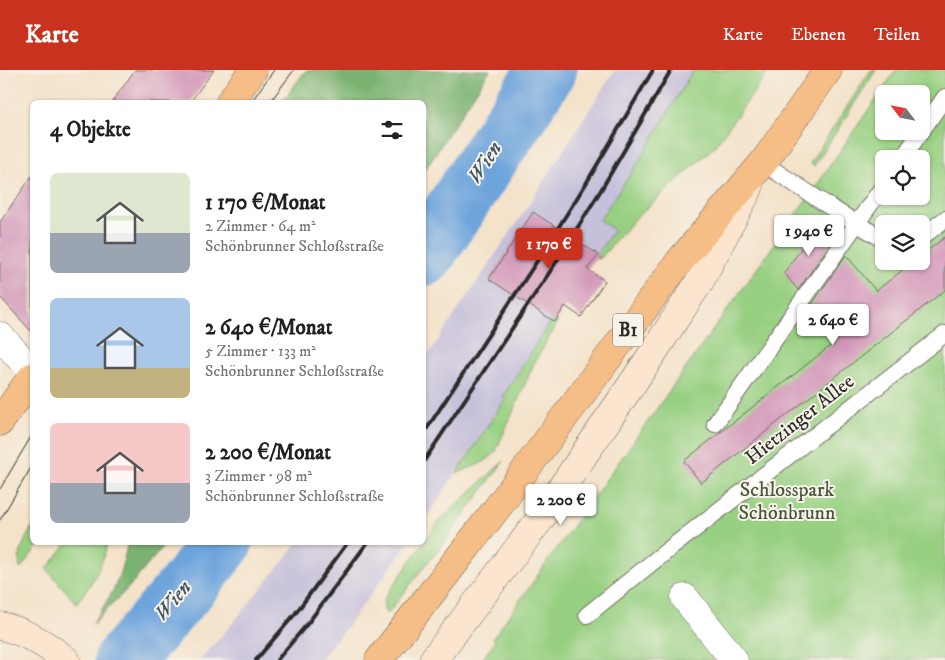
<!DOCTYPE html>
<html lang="de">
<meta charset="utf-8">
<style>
:root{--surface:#fff;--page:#f6f6f6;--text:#202124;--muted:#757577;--accent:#c8321e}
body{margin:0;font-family:"IM FELL DW Pica",serif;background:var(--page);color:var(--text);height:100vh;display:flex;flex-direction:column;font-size:19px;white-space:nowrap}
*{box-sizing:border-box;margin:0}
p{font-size:16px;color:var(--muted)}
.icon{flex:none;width:28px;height:28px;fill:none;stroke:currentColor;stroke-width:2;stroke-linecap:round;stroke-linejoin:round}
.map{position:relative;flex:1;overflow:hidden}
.side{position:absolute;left:30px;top:30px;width:396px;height:445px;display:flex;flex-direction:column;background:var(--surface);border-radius:8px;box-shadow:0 1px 4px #0004}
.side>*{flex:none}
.needle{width:32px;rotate:302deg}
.fabs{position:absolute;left:875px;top:15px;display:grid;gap:10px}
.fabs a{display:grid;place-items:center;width:55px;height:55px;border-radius:8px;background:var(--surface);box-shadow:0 1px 4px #0004;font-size:25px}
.price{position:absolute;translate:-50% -42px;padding:0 11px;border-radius:5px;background:#fff;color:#222;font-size:16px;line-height:32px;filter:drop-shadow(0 1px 2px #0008)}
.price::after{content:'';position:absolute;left:50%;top:30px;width:15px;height:11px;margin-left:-8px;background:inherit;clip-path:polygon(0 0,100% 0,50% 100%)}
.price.on{background:var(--accent);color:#fff}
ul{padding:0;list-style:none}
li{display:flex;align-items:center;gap:15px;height:125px;padding:0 20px}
li span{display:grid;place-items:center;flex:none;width:140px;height:100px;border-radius:8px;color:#555}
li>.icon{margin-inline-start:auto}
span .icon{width:60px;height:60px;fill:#fffc;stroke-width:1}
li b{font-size:21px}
h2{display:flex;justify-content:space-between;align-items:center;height:60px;padding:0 20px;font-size:21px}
header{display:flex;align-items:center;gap:30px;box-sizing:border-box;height:70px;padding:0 25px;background:var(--accent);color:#fff}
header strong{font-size:24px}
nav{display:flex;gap:28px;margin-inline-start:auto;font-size:18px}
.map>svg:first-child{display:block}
</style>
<header>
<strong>Karte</strong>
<nav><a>Karte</a><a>Ebenen</a><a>Teilen</a></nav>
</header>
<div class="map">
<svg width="945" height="590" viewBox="0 0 945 590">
<rect width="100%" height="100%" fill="#f7f3e8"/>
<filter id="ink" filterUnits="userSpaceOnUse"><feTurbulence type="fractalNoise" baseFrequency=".02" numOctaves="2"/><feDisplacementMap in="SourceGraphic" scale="10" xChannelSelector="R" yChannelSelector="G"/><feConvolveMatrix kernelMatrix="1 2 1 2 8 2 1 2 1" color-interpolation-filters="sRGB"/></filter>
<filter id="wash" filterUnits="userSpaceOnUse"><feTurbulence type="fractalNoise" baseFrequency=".0096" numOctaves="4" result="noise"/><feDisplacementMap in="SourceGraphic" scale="20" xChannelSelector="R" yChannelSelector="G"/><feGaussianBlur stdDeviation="1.12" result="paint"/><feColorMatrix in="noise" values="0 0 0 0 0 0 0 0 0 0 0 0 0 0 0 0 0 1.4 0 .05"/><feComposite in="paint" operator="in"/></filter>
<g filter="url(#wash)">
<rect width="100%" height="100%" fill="#f4e2c9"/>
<!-- industrial -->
<path fill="#c6c0da" d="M615 0H693L640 90 599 150 614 160 552 250 504 326 506 328 424 451V291L526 139Z
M298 473H409L345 559 319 590H200L232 554Z"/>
<!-- green -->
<path fill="#98d082" stroke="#627e56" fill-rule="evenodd" d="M693 0H770L714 77 637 147 619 166 601 188 596 189 599 186 597 184 614 160 599 150 640 90Z
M871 0H876L814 96 810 93Z
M896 0H945V590H482L495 571 493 568 816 116ZM884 24H921V61H884ZM884 89H921V126H884ZM884 154H921V191H884Z
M552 250 555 252 557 250V254L535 291 495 383C486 393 470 398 457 403L506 328 503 326Z
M504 391 441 476 387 544C382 539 383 532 386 526L439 451Z
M32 457V472L40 473 20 499C17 484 25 470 32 457Z
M67 473H107C103 496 91 516 76 533L47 499Z"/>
<!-- forest -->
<path fill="#7ab270" stroke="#526e4e" d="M306 0H490L424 101V32H282Z
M128 473H166L130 516 93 554 114 519 121 500Z"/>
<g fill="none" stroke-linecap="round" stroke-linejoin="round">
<!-- river -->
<path stroke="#6ea4dc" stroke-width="60" d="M424 186 547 0
M124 590 187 517 223 472"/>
</g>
<g id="blocks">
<!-- building -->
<path fill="#d194b7" d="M135 0H214L190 32H112Z
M32 106V262L0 227V152Z
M533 142 599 185 587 199 605 211 581 247 565 236 555 252 489 209Z
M819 153 833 170 798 220 784 203Z
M945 167V220L701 413 684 391 838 270 811 236 846 185 876 221 914 191H921V186Z"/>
</g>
</g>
<g filter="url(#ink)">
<use href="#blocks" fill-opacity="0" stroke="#716b62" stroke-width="1"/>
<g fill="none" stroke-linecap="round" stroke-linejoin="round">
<defs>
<path id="lane" d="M902 89 945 27
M763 93 830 137 884 170
M921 168 945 149
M715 354 884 115
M587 545 654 491 945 264"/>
<path id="street" d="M0 266 32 301
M685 528 734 590"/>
<path id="secondary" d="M0 556C25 561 46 574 66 590
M433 590 541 448 647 292 700 211 749 118"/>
<path id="primary" d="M230 32 253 0
M0 352 32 307
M379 590 440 512 501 433 679 192 763 93 828 0"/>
</defs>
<!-- lane casing -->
<use href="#lane" stroke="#716b62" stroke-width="18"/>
<!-- street casing -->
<use href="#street" stroke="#716b62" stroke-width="29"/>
<!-- secondary casing -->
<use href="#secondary" stroke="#716b62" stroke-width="29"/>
<!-- primary casing -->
<use href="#primary" stroke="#716b62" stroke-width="29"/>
<!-- lane -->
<use href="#lane" stroke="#fff" stroke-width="16"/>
<!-- street -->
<use href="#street" stroke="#fff" stroke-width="28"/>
<!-- secondary -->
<use href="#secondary" stroke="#fbe5cf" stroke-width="28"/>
<!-- primary -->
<use href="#primary" stroke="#f6be87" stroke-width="28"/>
<!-- tram -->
<path stroke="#2b2b2b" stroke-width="1" d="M251 32 274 0
M270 32 294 0
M0 419 32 365
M0 450 32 396"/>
<!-- rail -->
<path stroke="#2b2b2b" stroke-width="4" d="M424 363 539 188 587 112 653 0
M424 391 553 197 601 120 671 0
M256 590 295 544 348 472
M277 590 308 553 368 472"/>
</g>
</g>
<g text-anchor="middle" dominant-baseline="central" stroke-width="4" stroke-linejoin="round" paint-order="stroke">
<!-- shield labels -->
<rect fill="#f7f3e8" stroke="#686764" stroke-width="1" x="613" y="243.5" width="30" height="33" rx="4"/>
<g font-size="19" font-weight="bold" fill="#2b2b2b">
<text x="628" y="260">B1</text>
</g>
<!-- street labels -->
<g font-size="20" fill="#2b2b2b" stroke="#f7f3e8">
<text transform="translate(800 350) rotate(-38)">Hietzinger Allee</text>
</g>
<!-- park labels -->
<g font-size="20" fill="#465441" stroke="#f7f3e8">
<text x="787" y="420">Schlosspark<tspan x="787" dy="23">Schönbrunn</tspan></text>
</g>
<!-- water labels -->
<g font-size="21" font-style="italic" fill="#425569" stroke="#f7f3e8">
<text transform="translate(485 93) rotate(-57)">Wien</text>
<text transform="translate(173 531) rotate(-50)">Wien</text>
</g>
</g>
</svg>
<div class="fabs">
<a><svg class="needle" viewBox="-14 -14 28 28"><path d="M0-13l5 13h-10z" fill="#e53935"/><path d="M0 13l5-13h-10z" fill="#757577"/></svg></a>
<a><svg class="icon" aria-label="locate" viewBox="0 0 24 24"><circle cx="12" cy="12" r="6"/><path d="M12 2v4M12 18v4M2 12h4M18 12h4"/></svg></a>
<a><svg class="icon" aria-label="layers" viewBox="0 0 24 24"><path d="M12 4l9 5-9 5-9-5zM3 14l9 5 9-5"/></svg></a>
</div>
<b class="price" style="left:809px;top:187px">1 940 €</b>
<b class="price on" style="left:549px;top:200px">1 170 €</b>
<b class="price" style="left:833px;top:276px">2 640 €</b>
<b class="price" style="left:561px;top:456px">2 200 €</b>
<section class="side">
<h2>4 Objekte<svg class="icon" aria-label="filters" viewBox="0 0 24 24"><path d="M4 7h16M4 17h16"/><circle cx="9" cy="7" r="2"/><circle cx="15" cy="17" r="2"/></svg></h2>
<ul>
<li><span style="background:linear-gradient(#dfe7d0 60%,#9aa5b1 0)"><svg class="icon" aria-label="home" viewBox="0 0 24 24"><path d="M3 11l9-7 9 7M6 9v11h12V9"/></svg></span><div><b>1 170 €/Monat</b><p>2 Zimmer · 64 m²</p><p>Schönbrunner Schloßstraße</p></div></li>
<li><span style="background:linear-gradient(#a9c7e8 70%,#c2b280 0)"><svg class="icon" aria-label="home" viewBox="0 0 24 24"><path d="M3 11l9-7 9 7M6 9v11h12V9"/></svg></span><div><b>2 640 €/Monat</b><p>5 Zimmer · 133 m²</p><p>Schönbrunner Schloßstraße</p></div></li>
<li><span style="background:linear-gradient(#f6c9c9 60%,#9aa5b1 0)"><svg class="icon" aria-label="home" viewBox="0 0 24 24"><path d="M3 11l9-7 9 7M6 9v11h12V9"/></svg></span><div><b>2 200 €/Monat</b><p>3 Zimmer · 98 m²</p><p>Schönbrunner Schloßstraße</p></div></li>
</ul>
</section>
</div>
